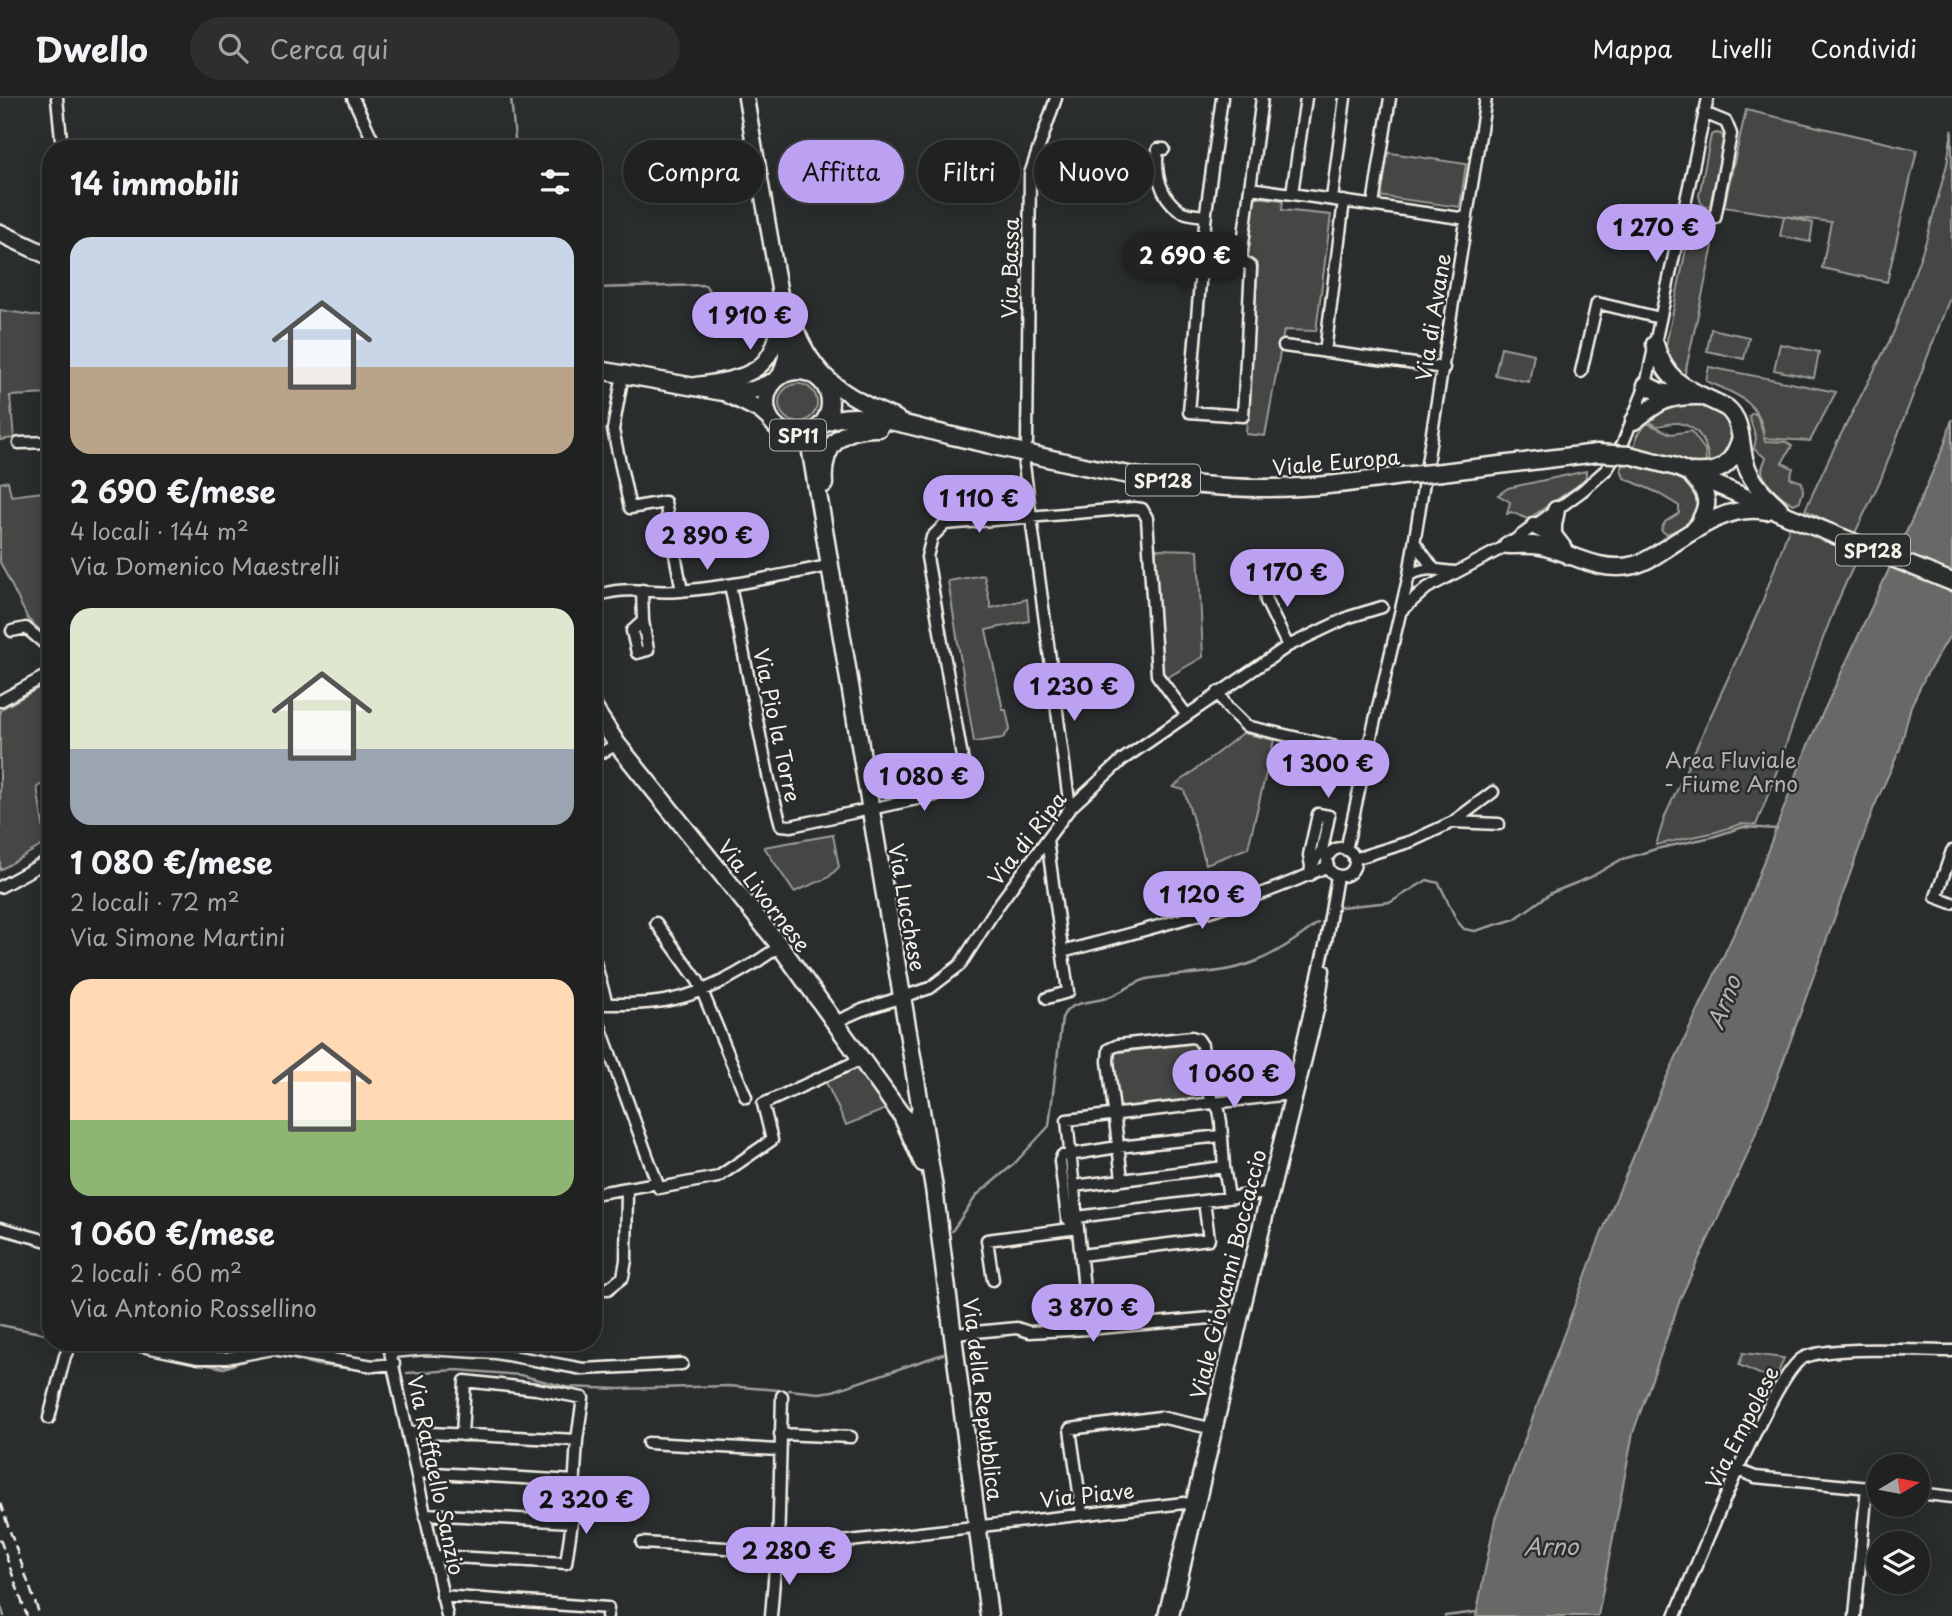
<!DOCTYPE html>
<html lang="it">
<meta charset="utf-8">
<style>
:root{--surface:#202222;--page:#2d2f2f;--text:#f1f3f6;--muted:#a2a4a5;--line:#3d3f40;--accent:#bca0f2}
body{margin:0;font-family:"Playpen Sans",sans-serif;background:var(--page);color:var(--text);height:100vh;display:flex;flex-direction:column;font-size:26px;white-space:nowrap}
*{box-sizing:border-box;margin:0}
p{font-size:23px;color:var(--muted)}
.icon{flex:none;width:38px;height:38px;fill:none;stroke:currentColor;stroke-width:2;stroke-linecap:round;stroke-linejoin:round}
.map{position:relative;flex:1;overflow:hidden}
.panel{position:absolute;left:42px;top:42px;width:560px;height:1211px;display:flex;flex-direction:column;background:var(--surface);border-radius:28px;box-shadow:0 4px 18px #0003,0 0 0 2px var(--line)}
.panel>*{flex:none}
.hud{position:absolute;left:623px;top:42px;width:665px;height:63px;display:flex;gap:14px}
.needle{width:46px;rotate:80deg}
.controls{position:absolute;left:1867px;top:1356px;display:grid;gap:14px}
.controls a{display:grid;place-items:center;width:63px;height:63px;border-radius:50%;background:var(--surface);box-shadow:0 4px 18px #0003,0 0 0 2px var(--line);font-size:35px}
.price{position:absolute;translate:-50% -60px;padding:0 16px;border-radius:24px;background:var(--accent);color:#111;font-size:23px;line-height:46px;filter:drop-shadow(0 2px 4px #0008)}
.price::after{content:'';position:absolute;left:50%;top:42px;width:21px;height:16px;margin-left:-10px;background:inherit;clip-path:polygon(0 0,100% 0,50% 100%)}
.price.on{background:#222;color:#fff}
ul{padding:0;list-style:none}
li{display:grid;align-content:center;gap:14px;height:371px;padding:0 28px}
li span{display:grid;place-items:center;height:217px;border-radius:21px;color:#555}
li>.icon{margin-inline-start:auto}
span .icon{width:126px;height:126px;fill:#fffc;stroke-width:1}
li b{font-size:30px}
h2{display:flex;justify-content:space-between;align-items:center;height:84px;padding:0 28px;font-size:30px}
.pill{padding:0 24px;border-radius:32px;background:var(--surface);box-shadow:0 4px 18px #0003,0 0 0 2px var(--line);font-size:24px;line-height:63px}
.pill.on{background:var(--accent);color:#111}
header{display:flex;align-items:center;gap:42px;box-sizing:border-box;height:98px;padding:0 35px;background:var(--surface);border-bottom:2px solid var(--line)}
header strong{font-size:33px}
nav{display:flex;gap:38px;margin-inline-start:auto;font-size:24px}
.search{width:490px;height:63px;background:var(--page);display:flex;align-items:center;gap:18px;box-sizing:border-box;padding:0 24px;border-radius:38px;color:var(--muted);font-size:26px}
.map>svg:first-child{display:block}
</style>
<header>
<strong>Dwello</strong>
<div class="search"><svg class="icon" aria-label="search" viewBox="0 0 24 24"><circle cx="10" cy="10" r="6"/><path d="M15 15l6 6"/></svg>Cerca qui</div>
<nav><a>Mappa</a><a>Livelli</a><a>Condividi</a></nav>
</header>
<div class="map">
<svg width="1952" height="1518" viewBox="0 0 1952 1518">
<rect width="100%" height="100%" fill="#2a2d2e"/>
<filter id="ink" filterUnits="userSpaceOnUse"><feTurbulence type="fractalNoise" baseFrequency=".0143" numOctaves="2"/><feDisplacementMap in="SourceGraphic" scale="14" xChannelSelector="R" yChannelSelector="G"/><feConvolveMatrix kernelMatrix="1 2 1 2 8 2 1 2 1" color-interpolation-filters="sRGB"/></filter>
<g filter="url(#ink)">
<!-- green -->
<path fill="#444645" stroke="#9c9c96" stroke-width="2" d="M1746 12 1917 52 1887 184 1822 170 1831 124 1785 118 1813 125 1810 144 1780 138 1784 118 1724 109Z
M1952 32V194L1881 381 1854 437 1805 412 1836 346 1893 236 1927 140 1947 66Z
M1716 35 1721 36 1724 41 1710 108 1706 109 1701 105 1699 98 1711 37Z
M1384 54 1466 66 1460 109 1378 98Z
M1254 99 1283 102 1282 112 1331 117 1316 233 1284 232 1265 338 1246 336 1258 168 1248 160Z
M1709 129 1706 146 1713 148 1684 280 1671 268 1665 252 1689 137 1698 130Z
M0 212 51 220V296L10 298 14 340 0 342Z
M1711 231 1749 239 1744 261 1707 253Z
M1780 246 1819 254 1814 280 1774 272Z
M1501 249 1534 256 1529 284 1495 277Z
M1709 269 1836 294 1810 343 1764 340 1765 343 1786 344 1792 348 1782 365 1793 370 1790 380 1802 384 1803 394 1800 403 1794 406C1783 401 1768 388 1763 377 1760 371 1764 365 1766 360L1754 351 1756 340 1749 318 1753 315 1757 317 1764 338C1761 304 1735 295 1706 283Z
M779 305a19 19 0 1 1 38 0a19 19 0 1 1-38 0Z
M1678 305C1699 305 1735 310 1733 339 1733 348 1725 357 1721 364L1709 368C1709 348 1700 328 1678 325 1670 324 1664 328 1656 328L1648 322 1660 312Z
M1647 325 1671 336 1691 333 1705 352 1706 365H1694L1634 350 1637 337Z
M1627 363 1656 370 1689 383 1702 407C1695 422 1683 431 1666 436L1661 432 1665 424 1679 415V408L1656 394 1624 380 1621 371Z
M1586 373V379L1580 386 1528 421 1511 414 1507 416 1510 404 1498 397 1508 390Z
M8 383 11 398 51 393V542L28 521 0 464V385Z
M1792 429 1859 457C1818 538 1796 626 1763 710L1756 727 1741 726 1716 734 1656 747 1665 718 1760 510 1789 431Z
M1154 451 1198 452 1203 559 1168 579 1160 572Z
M984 477 991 510 1027 501 1029 523 986 532 1003 612H1006L1010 631 1003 640 974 644 948 483Z
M51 583V681L37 689 46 745 0 772V612Z
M1243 635 1274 642 1248 750 1206 766 1184 692 1173 689Z
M833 737 839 769 828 780 794 794 764 749Z
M1199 945 1207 1002 1117 1011 1112 955Z
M857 967 886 1011 846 1027 825 982Z
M1743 1255 1784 1260 1775 1283 1739 1267Z"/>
<!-- water -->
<path fill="#676866" stroke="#9f9f9a" stroke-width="2" d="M1952 321V534L1925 579 1911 608 1900 651 1874 709 1770 1000 1745 1062 1681 1199 1633 1335 1598 1518H1476L1495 1421 1598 1144 1663 987 1745 812 1808 647 1915 415 1945 345Z"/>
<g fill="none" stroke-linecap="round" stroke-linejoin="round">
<!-- stream -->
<path stroke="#9f9f9a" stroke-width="2.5" d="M511 0 516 51
M593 190 705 187 733 226 774 221
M1341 809 1391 804 1427 782 1439 785 1457 823 1464 831 1475 833 1515 821 1551 795 1591 779 1620 762 1656 751 1712 739 1743 729 1777 731
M952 1133 977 1097 1014 1066 1049 1028 1062 920C1069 903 1088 905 1103 901 1119 897 1132 885 1147 881 1182 874 1220 878 1254 864 1278 855 1298 840 1318 825
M0 1227 51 1237
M87 1244 224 1270 254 1259
M274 1256 317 1267 384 1274
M407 1275 457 1272 520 1277 566 1289 619 1291 728 1288 779 1292
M789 1292 819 1295 833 1293 943 1256
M0 1506 4 1518
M1445 1518 1477 1514"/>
<defs>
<path id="minor" d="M57 0 62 51
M353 0 377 51
M1222 0 1206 114 1189 314 1243 318 1251 169 1241 161
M1164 51H1158C1155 73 1159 97 1179 112 1186 117 1198 117 1206 118
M1250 90 1262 0
M1292 95 1306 0
M1332 101 1345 0
M1373 107 1390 0
M1683 114 1715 120 1731 36 1726 24 1704 15
M1203 157 1241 161
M1241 161 1250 90 1467 121
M1284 248 1444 270
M1325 254 1344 103
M1581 274 1597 205 1660 220
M623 276 613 332 630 410 665 404 682 493
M1027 344 1030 76 1056 0
M19 345 51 344
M1024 367 1070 710
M1415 445 1433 470
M1409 477C1431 467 1434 473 1456 474
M1264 481 1266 503 1288 548
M730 487 769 682 781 727 791 728 954 693 963 688 965 676 927 459 932 439 945 426 1134 410 1142 411 1147 420 1157 577 1186 616
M642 492 643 523 648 552 637 555 632 533 643 523
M593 499C628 486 646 496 679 493 730 489 780 477 829 468
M1401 513 1427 490 1508 447 1582 393 1607 371 1623 345 1646 287 1708 0
M12 533 26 530 51 551
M1218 594 1227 609 1246 628 1367 656
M0 603 51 575
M593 657 603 654 617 646
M1453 724 1499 726
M1047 742 1068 894 1047 900
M1327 764a14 14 0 1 1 28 0a14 14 0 1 1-28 0Z
M1346 752 1367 656 1409 477 1486 0
M1952 753 1936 799 1952 805
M1354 761 1412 743 1453 724 1493 694
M1310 777 1311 768 1322 752 1329 718 1318 716 1309 757 1311 768
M0 789 51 761
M656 825 698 883 746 999
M1062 854C1152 830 1243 808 1328 768
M593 857 607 906
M593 906C619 906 649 907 674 901 711 893 749 870 780 848
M593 909 659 1090 718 1079 772 1042 763 1006 862 961
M835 924 862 912 930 890 960 867 997 809 1070 710 1122 662 1288 548 1349 519 1382 509
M1122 1081 1108 963 1109 951 1118 947 1192 939 1198 941 1202 947 1209 996 1219 1012 1221 1024 1224 1069 1229 1099
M1074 1088 1224 1069
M593 1096 657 1085
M1077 1119 1266 1095
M0 1130 51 1144
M1078 1130 1067 1120 1060 1063 1062 1058 1118 1049 1221 1038
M1081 1157 1209 1141 1204 1103
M993 1182 987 1142 1078 1130
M593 1190 608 1191 623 1179 626 1162 627 1091
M1088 1231 1067 1022 1290 996
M954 1236 1017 1230 1029 1234 1088 1231 1211 1220 1235 1221
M123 1244 198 1260H226L273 1251 373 1268 394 1266
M388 1244 447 1518
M391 1254 426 1251 496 1255 583 1271 682 1266
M49 1320 65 1258 72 1244
M408 1334 577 1342
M780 1336 851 1339
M462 1337 465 1283 536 1291 583 1300 577 1342 572 1424
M648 1345 779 1352
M1738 1372 1755 1379 1880 1391
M416 1374 575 1383
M1918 1395 1952 1399
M1082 1415 1070 1331 1160 1319 1210 1330
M425 1416 572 1424 566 1465 434 1458
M642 1445 778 1453 788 1450 1184 1405 1192 1407
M442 1498 608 1510 607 1518
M771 1518 776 1458 778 1453 782 1298
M1164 1518 1288 1008 1326 843 1337 778
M1173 1518 1247 1200 1319 908 1324 872
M1675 1518C1693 1476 1773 1275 1803 1260 1829 1247 1919 1253 1952 1253
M1855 1518 1867 1389"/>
<path id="secondary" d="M746 0 787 237 796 262 807 274
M790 214C809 276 840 297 897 320
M780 278 786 259V245
M696 287C744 280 773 277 780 223"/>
<path id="primary" d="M0 135 51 159
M1655 246C1667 289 1691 291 1727 310 1744 324 1739 348 1746 367 1752 385 1765 397 1779 410
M593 271 723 294 753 292 773 284
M766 305a32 32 0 1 1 64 0a32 32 0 1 1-64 0Z
M1646 287 1660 294 1677 297
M728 296 760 312 770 321
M1634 323C1660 303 1667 297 1701 298
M823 325C857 309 913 329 948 337 1053 361 1160 391 1268 390 1313 390 1357 384 1401 378
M817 331 810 348 934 1090 989 1518
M1629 357 1676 369 1786 417 1952 484
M1442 374 1597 355
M1693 374C1720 376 1731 368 1740 343
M1692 378C1712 399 1709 409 1695 432
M824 386C821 347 841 329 879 330
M1535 428 1553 437 1569 458
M1553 437V427L1556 412
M1508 447C1518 447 1529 446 1540 448 1570 454 1597 474 1629 468 1643 466 1656 457 1668 449 1697 430 1730 406 1766 413
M593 609 617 646 780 848 900 1015 912 1027 918 1025 920 1012
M902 1018 923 1065"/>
</defs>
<!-- minor casing -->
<use href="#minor" stroke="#f4f1e8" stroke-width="15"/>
<!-- secondary casing -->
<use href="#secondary" stroke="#f4f1e8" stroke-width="19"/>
<!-- primary casing -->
<use href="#primary" stroke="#f4f1e8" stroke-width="21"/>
<!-- minor -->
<use href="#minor" stroke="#2a2d2e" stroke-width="10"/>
<!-- secondary -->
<use href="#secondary" stroke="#2a2d2e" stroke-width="14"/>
<!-- primary -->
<use href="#primary" stroke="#2a2d2e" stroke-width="16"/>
<!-- rail -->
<path stroke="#f4f1e8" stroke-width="2.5" stroke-dasharray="10 5" stroke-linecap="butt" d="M0 1405 40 1518
M0 1441 27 1518"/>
<defs>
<path id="primary-bridge" d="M1597 355 1629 357
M1401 378 1442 374"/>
</defs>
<!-- primary-bridge casing -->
<use href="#primary-bridge" stroke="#f4f1e8" stroke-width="21" stroke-linecap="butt"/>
<!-- primary-bridge -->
<use href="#primary-bridge" stroke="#2a2d2e" stroke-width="16"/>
</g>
</g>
<g text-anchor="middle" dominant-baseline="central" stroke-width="5" stroke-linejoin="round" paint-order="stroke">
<!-- shield labels -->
<g fill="#2a2d2e" stroke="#b7b6b0" stroke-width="2">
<rect x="770" y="321.5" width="56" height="31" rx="5"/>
<rect x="1126" y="366.5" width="74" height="31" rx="5"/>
<rect x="1836" y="436.5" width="74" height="31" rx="5"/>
</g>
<g font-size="19" font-weight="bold" fill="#f4f1e8">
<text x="798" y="337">SP11</text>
<text x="1163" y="382">SP128</text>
<text x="1873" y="452">SP128</text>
</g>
<!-- street labels -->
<g font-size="21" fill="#f4f1e8" stroke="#2a2d2e">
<text transform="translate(1009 170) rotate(-89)">Via Bassa</text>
<text transform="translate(1432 219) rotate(-81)">Via di Avane</text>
<text transform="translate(1336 363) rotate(-5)">Viale Europa</text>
<text transform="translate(778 627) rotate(78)">Via Pio la Torre</text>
<text transform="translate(1026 740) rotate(-52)">Via di Ripa</text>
<text transform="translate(765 797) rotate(52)">Via Livornese</text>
<text transform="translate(908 809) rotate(80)">Via Lucchese</text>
<text transform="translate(1227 1176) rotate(-76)">Viale Giovanni Boccaccio</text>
<text transform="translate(984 1301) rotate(83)">Via della Repubblica</text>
<text transform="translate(1741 1329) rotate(-63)">Via Empolese</text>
<text transform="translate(437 1377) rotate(78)">Via Raffaello Sanzio</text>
<text transform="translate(1087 1396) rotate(-6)">Via Piave</text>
</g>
<!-- park labels -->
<g font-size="21" fill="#b6b5af" stroke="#2a2d2e">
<text x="1731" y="661">Area Fluviale<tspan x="1731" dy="24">- Fiume Arno</tspan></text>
</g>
<!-- water labels -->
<g font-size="23" font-style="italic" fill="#b5b3ae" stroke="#2a2d2e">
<text transform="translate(1723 904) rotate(-69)">Arno</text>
<text x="1551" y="1447">Arno</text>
</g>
</g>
</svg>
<div class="controls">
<a><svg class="needle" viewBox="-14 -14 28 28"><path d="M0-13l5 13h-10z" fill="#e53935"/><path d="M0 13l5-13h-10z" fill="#a2a4a5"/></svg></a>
<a><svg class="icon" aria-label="layers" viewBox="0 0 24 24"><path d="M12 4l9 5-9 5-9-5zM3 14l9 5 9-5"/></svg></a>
</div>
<b class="price" style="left:1656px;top:166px">1 270 €</b>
<b class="price on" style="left:1185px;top:194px">2 690 €</b>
<b class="price" style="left:750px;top:254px">1 910 €</b>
<b class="price" style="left:979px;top:437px">1 110 €</b>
<b class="price" style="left:707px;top:474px">2 890 €</b>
<b class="price" style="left:1287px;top:511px">1 170 €</b>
<b class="price" style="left:1074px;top:625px">1 230 €</b>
<b class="price" style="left:1328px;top:702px">1 300 €</b>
<b class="price" style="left:924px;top:715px">1 080 €</b>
<b class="price" style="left:1202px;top:833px">1 120 €</b>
<b class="price" style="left:1234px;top:1012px">1 060 €</b>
<b class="price" style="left:1093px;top:1246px">3 870 €</b>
<b class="price" style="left:586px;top:1438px">2 320 €</b>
<b class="price" style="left:789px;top:1489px">2 280 €</b>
<div class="hud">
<a class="pill">Compra</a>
<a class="pill on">Affitta</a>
<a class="pill">Filtri</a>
<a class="pill">Nuovo</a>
</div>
<section class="panel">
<h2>14 immobili<svg class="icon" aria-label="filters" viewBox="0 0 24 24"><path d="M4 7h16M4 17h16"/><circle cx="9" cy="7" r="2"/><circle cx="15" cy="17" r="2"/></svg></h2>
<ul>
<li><span style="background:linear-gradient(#c9d6e8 60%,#b9a48a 0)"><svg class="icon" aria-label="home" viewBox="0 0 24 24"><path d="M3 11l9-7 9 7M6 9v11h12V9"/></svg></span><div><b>2 690 €/mese</b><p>4 locali · 144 m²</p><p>Via Domenico Maestrelli</p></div></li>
<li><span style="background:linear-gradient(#dfe7d0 65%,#9aa5b1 0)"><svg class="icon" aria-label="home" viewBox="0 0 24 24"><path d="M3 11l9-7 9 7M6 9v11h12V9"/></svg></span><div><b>1 080 €/mese</b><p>2 locali · 72 m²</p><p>Via Simone Martini</p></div></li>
<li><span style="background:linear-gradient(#ffd9b3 65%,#8fb573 0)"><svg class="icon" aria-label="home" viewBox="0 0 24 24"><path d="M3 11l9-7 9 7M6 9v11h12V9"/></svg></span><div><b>1 060 €/mese</b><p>2 locali · 60 m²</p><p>Via Antonio Rossellino</p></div></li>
</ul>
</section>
</div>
